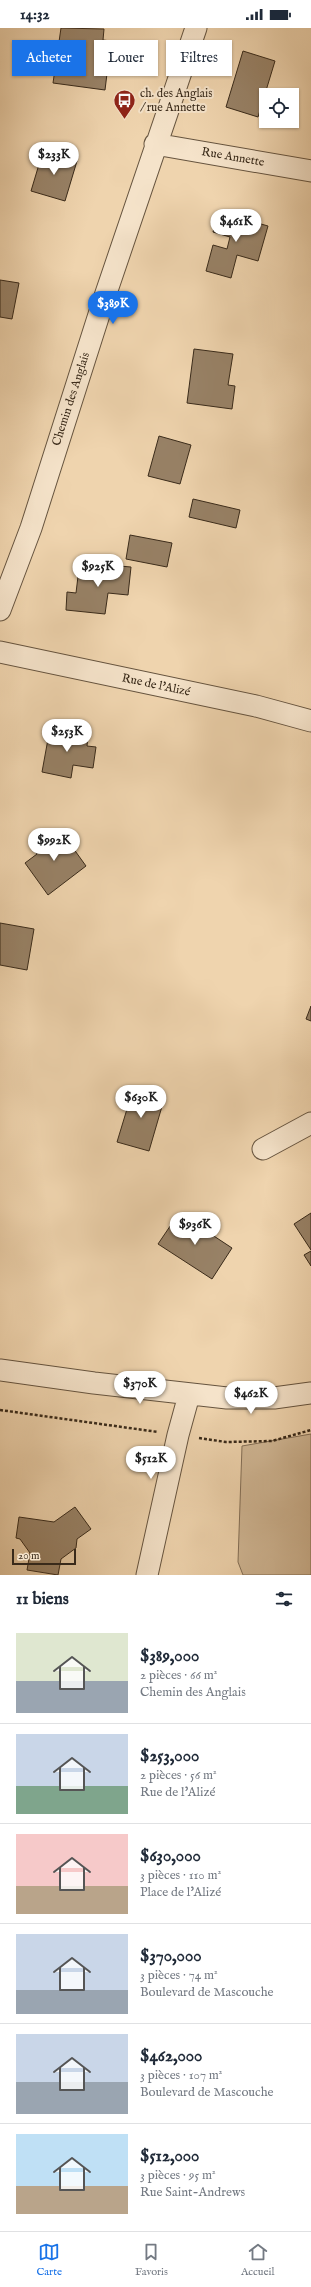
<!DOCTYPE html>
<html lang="fr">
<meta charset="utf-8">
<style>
:root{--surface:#fff;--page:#f2f2f3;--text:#1f2937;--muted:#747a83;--line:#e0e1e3;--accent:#1a73e8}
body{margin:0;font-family:"IM FELL English",serif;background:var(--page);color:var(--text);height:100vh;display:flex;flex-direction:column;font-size:15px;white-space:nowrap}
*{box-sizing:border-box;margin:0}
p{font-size:13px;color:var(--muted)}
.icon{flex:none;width:22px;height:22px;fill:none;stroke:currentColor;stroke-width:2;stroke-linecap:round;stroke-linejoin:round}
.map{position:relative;height:1547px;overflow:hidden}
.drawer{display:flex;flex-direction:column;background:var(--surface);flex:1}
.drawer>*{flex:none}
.top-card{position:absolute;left:12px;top:12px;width:287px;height:36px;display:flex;gap:8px}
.fabs{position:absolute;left:259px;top:60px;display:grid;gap:8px}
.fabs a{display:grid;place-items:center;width:40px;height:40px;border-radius:0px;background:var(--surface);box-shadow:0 1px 3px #0004;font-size:20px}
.scale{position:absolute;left:12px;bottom:10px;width:64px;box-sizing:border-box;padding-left:4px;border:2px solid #392a1a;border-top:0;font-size:11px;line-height:14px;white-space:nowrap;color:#392a1a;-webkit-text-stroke:3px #f5e3ca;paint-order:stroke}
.price{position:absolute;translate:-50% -34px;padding:0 9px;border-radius:14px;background:#fff;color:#222;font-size:13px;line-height:26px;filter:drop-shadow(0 1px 2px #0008)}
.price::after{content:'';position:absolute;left:50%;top:24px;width:12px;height:9px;margin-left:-6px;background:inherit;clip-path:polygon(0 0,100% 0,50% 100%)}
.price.on{background:var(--accent);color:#fff}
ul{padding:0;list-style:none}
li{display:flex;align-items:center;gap:12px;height:100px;padding:0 16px}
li+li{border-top:1px solid var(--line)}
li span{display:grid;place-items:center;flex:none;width:112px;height:80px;border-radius:0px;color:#555}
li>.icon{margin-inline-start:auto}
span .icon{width:48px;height:48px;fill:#fffc;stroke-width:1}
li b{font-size:17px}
h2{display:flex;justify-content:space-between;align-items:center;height:48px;padding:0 16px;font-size:17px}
.chip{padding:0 14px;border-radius:0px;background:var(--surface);box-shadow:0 1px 3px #0004;font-size:14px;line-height:36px}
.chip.on{background:var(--accent);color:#fff}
.status{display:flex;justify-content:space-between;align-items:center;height:28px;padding:0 20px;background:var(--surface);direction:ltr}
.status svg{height:11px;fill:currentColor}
.menu{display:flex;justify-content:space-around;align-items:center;height:56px;border-top:1px solid var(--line);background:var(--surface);font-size:11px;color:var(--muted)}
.menu a{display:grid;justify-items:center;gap:2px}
.menu .on{color:var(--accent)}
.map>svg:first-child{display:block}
</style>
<div class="status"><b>14:32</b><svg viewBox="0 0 49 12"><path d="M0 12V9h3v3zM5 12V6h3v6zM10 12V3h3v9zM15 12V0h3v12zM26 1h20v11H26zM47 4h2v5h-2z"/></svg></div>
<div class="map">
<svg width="311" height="1547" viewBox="0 0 311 1547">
<rect width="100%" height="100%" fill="#efd4ae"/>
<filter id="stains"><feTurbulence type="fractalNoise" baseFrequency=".005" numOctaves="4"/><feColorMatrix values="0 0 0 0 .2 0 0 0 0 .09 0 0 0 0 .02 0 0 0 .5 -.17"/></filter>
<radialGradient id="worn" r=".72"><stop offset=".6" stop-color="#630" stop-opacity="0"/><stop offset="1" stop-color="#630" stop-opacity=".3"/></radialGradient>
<!-- green -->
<path fill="#d0b795" stroke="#847058" d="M311 1406V1547H243L238 1534 242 1418Z"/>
<!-- building -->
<path fill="#988267" stroke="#392a1a" d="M61 0 104 1 103 12 111 13 105 62 53 55Z
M243 23 275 33 258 89 226 79Z
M43 123 77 133 65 173 31 163Z
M219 184 268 198 258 233 237 227 231 250 206 243 213 217 227 221 230 209 213 204Z
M0 252 19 255 12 291 0 289Z
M194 321 233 326 228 357 235 358 232 381 187 375Z
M159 408 191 417 180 456 148 448Z
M193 471 240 482 236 500 189 489Z
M130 507 172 515 167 539 126 531Z
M96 536 131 539 128 567 108 565 105 586 66 582 67 564 76 565 79 540 95 542Z
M50 700 88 707 87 718 96 719 93 740 73 737 71 750 42 744Z
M52 802 63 817 68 813 86 838 48 867 25 835 37 826 30 816Z
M0 895 34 901 27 942 0 937Z
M311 978V993L306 991Z
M134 1058 165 1068 149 1123 117 1114Z
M179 1185 232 1220 212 1251 158 1216Z
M311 1185V1222L294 1196Z
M311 1223V1238L304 1227Z
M75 1479 91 1501 77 1511 76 1520 61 1531 58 1547 27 1542 30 1525 20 1511 16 1510 19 1489 54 1494Z"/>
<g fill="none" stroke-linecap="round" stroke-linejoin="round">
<defs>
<path id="minor" d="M155 116 311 143
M0 582 31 500 103 274 196 0
M0 624 256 678 311 693
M263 1121 311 1095
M0 1342 94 1355 227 1370H274L311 1365
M147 1547 178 1407 189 1367"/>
</defs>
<!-- minor casing -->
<use href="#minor" stroke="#66543f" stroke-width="23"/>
<!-- path -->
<path stroke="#392a1a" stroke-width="2.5" stroke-dasharray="3 2" stroke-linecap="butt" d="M0 1382 158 1404
M199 1410 226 1414 272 1413 311 1402"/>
<!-- minor -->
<use href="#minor" stroke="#f5e3ca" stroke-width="21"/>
</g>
<!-- icons -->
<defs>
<symbol id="bus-pin" viewBox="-11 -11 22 30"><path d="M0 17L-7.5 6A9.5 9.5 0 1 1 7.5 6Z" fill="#8f2418" stroke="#f5e3ca"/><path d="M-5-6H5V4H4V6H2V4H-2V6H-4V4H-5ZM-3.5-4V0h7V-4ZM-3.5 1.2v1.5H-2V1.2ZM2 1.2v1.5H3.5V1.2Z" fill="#fff"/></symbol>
</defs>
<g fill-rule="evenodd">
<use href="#bus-pin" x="112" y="60" width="25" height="34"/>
</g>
<g text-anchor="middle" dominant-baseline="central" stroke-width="4" stroke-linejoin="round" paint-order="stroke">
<!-- poi labels -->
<g font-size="12" fill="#392a1a" stroke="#f5e3ca" text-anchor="start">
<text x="140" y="65">ch. des Anglais<tspan x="140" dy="14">/ rue Annette</tspan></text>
</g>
<!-- street labels -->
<g font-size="12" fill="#392a1a" stroke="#f5e3ca">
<text transform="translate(233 129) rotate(10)">Rue Annette</text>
<text transform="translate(71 371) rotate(-72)">Chemin des Anglais</text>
<text transform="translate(156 657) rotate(12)">Rue de l'Alizé</text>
</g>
</g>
<rect width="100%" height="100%" filter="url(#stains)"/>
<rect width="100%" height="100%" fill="url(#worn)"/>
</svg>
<div class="fabs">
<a><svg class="icon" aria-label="locate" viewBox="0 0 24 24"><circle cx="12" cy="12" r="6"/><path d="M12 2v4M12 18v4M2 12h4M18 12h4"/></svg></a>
</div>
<div class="scale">20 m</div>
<b class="price" style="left:54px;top:148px">$233K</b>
<b class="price" style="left:236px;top:215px">$461K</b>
<b class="price on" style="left:113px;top:297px">$389K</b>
<b class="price" style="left:98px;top:560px">$925K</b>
<b class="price" style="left:67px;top:725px">$253K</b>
<b class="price" style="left:54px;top:834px">$992K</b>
<b class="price" style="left:141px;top:1091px">$630K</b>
<b class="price" style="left:195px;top:1218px">$936K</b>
<b class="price" style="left:140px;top:1377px">$370K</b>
<b class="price" style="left:251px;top:1387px">$462K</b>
<b class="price" style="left:151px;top:1452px">$512K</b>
<div class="top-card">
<a class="chip on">Acheter</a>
<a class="chip">Louer</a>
<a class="chip">Filtres</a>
</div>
</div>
<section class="drawer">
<h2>11 biens<svg class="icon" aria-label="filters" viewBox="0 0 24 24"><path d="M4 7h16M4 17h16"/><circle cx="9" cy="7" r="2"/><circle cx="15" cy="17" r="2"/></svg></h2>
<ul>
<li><span style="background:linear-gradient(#dfe7d0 60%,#9aa5b1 0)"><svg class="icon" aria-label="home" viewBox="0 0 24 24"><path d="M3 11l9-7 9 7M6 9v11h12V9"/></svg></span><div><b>$389,000</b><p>2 pièces · 66 m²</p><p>Chemin des Anglais</p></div></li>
<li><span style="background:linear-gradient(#c9d6e8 65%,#7fa58c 0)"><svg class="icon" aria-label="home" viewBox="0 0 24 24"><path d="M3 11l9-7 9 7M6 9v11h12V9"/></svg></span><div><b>$253,000</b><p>2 pièces · 56 m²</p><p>Rue de l'Alizé</p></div></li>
<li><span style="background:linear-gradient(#f6c9c9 65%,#b9a48a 0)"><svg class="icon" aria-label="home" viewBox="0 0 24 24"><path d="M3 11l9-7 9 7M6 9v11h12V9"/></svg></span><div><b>$630,000</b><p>3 pièces · 110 m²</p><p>Place de l'Alizé</p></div></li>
<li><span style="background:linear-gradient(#c9d6e8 70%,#9aa5b1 0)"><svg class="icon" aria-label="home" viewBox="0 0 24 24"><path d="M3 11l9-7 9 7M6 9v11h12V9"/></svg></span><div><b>$370,000</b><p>3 pièces · 74 m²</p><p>Boulevard de Mascouche</p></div></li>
<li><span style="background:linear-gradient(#c9d6e8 60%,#9aa5b1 0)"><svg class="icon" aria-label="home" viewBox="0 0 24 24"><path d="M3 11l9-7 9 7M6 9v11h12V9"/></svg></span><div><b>$462,000</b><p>3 pièces · 107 m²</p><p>Boulevard de Mascouche</p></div></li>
<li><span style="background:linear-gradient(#bfe0f5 65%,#b9a48a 0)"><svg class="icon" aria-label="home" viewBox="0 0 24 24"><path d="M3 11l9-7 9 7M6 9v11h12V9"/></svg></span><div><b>$512,000</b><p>3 pièces · 95 m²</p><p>Rue Saint-Andrews</p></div></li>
</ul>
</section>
<nav class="menu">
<a class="on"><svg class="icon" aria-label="map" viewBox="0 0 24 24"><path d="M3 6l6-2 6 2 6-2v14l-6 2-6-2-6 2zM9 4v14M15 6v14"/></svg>Carte</a>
<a><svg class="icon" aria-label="saved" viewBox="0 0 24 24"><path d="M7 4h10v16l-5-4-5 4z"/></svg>Favoris</a>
<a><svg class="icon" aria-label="home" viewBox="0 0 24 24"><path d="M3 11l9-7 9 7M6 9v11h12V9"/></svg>Accueil</a>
</nav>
